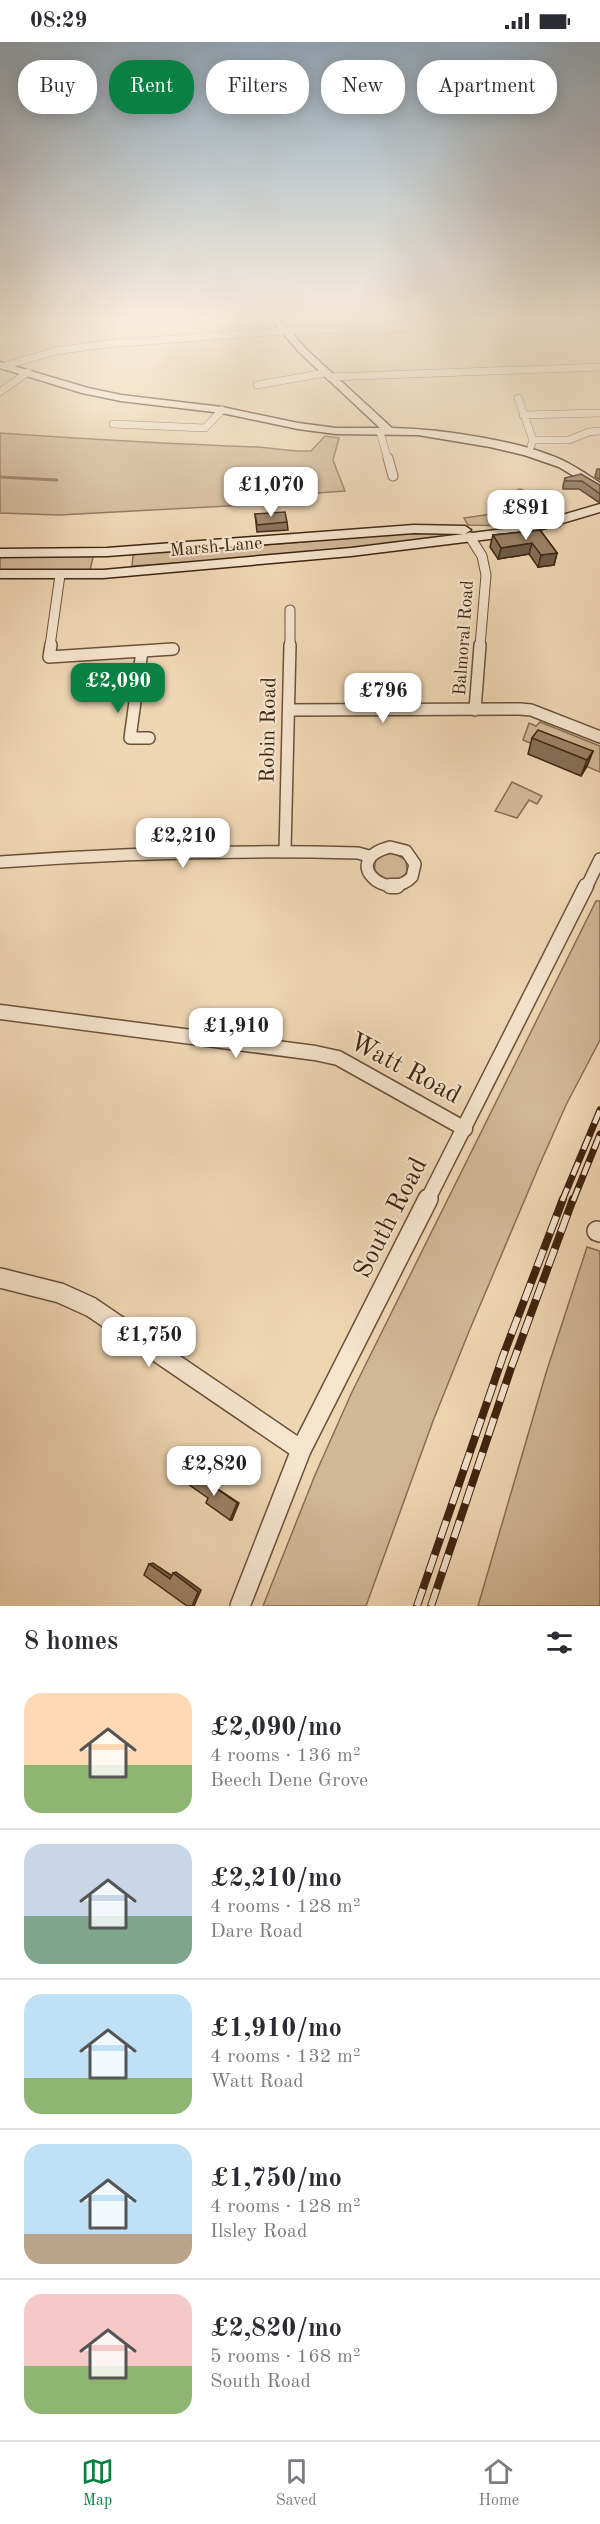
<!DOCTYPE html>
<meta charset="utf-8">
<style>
:root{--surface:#fff;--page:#f2f2f3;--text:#2b2b33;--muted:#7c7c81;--line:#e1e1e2;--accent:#0b8043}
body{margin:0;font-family:"Old Standard TT",serif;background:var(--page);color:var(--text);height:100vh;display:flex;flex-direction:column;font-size:22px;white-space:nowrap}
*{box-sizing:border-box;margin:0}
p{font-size:20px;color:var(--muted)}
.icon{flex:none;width:33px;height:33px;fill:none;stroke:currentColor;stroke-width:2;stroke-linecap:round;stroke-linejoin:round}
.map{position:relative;height:1564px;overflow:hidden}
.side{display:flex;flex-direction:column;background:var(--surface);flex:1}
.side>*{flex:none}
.hud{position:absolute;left:18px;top:18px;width:564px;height:54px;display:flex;gap:12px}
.price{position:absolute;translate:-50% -51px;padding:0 14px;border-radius:12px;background:#fff;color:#222;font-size:20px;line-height:39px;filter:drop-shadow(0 2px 3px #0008)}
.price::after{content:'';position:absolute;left:50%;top:36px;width:18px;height:14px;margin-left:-9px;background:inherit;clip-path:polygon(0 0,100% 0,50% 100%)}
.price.selected{background:var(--accent);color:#fff}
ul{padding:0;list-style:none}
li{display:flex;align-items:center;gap:18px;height:150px;padding:0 24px}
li+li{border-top:2px solid var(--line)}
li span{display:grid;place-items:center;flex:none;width:168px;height:120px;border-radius:18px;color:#555}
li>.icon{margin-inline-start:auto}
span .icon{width:72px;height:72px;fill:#fffc;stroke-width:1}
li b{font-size:26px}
h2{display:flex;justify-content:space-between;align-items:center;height:72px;padding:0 24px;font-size:26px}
.tag{padding:0 21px;border-radius:24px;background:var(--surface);box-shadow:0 3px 15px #0003;font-size:21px;line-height:54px}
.tag.selected{background:var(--accent);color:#fff}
.status{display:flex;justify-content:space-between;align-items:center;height:42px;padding:0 30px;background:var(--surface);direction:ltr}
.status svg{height:16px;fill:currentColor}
.dock{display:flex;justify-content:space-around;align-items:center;height:84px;border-top:2px solid var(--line);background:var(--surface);font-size:16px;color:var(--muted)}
.dock a{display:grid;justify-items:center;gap:3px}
.dock .selected{color:var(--accent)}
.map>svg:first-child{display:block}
</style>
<div class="status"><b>08:29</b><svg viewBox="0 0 49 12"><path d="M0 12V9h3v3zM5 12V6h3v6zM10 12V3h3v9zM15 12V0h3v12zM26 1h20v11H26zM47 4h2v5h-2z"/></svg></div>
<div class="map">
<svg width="600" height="1564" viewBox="0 0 600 1564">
<rect width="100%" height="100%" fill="#efd6b3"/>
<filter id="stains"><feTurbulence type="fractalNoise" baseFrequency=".00333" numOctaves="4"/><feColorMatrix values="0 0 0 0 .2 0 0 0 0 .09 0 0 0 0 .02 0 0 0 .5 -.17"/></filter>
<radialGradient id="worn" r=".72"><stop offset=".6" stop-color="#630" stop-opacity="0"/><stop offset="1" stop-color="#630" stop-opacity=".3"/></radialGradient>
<!-- green -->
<path fill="#d1b897" stroke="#886e54" stroke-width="1.5" d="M0 391C86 397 171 402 257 405 275 406 292 410 311 409L325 394 339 396 333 418 345 449 289 453 291 458 283 461 59 473 0 471Z
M498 471 513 484 468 483 464 476Z
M415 489 457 492 456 494 261 516 132 524 133 514 137 511 291 501Z
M0 513 93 514V515L90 529H0Z
M540 680 600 704V730L523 698 529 681 536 684Z
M512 740 542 754 537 762 529 758 517 776 495 769Z
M394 811 406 818 407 830C398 842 385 839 375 829 373 815 381 812 394 811Z
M596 859H600V998L566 1063 539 1124 470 1287 433 1379 366 1564H263L315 1433 352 1350Z
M587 1205 600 1209V1564H478L546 1331Z"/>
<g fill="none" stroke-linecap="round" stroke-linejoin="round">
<!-- stream -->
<path stroke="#866b51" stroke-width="3" d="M0 435 57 438"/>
<defs>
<path id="street-far4" d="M49 274H66
M4 324 56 309 106 302 283 289 600 280
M330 335 600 325
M257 343 325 331
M0 350 28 330
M518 356 533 398 531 404
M523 373 600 371
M113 382 205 386 222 368
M380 390 388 418
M533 398H569L589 390 600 389"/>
<path id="street-far3" d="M388 416 393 434
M520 452 558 480
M470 495 482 514 486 533 480 604
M290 568V604
M50 604 60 533"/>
<path id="street-far2" d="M51 603 49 615 173 607
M142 609 130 696H149
M290 668 520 667 531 668 600 695
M475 668 480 603
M390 805 406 809 415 822 412 835C386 862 339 818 390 805Z
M285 809 290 603
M0 820C119 811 239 808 358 811L369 814
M586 846 600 817"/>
<path id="street-far1" d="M390 844H397
M0 970 315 1011 338 1016 465 1087
M427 1159 586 844"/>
<path id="street" d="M597 1189 600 1190
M0 1236 60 1251 91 1265 301 1408
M240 1564 301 1408 428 1157"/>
<path id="secondary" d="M268 274H277L306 307 392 386C441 387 526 399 568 421 579 427 590 434 600 441V450L559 425 524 413 490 405 418 393 336 392 298 387 222 371 121 359 82 351 0 326V320L88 346 121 353 222 365 298 381 336 386H380L300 311Z
M600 462V470L522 493 351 514 103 536H0V528H103L351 506 521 485Z
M414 483 465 484 471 488 465 492 414 491 107 514 0 515V507L107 506Z"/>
</defs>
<!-- street-far4 casing -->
<use href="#street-far4" stroke="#6c5139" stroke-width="8"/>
<!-- street-far3 casing -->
<use href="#street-far3" stroke="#6c5139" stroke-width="11"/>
<!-- street-far2 casing -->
<use href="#street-far2" stroke="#6c5139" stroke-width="14"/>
<!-- street-far1 casing -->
<use href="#street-far1" stroke="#6c5139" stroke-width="17"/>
<!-- street casing -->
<use href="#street" stroke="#6c5139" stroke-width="22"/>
<!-- secondary casing -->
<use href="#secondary" stroke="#402510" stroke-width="3"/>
<!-- street-far4 -->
<use href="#street-far4" stroke="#f5e4ce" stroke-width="7"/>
<!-- street-far3 -->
<use href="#street-far3" stroke="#f5e4ce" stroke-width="9"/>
<!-- street-far2 -->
<use href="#street-far2" stroke="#f5e4ce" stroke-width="11"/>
<!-- street-far1 -->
<use href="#street-far1" stroke="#f5e4ce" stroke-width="14"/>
<!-- street -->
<use href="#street" stroke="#f5e4ce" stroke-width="19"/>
<!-- secondary -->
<use href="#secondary" fill="#f5e4ce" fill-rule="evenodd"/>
<defs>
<path id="rail-far1" d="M562 1159 600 1068
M573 1159 600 1092"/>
<path id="rail" d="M417 1564 503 1314 563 1157
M431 1564 511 1326 573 1157"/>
</defs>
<!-- rail-far1 casing -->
<use href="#rail-far1" stroke="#402510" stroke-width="7"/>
<!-- rail casing -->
<use href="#rail" stroke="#402510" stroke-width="8"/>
<!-- rail-far1 -->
<use href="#rail-far1" stroke="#f5e4ce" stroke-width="4.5" stroke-dasharray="14" stroke-linecap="butt"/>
<!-- rail -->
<use href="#rail" stroke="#f5e4ce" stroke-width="6" stroke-dasharray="18" stroke-linecap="butt"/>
</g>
<!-- wall -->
<path fill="#856f57" stroke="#402510" stroke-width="1.5" d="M597 427H600V438L595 435Z
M565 436 600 443V461L579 447H563V444Z
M255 472 287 480 288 488 257 490Z
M540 488 557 511 554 523 538 525 529 512 498 517 490 505 493 493Z
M532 696 593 709 587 724 581 734 528 712Z"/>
<!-- shaded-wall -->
<path fill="#6c5a47" stroke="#402510" stroke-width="1.5" d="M532 501 529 512 498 517 501 506Z
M557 511 554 523 538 525 541 513Z
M593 709 587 724 581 734 587 718Z
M194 1431 239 1461 232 1478H230Z
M153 1521 174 1535 170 1537 149 1522Z
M176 1530 201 1548 194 1564H192L173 1531Z"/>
<!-- building -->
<path fill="#9b8165" stroke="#402510" stroke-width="1.5" d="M581 432 600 443V452L582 439H565V436Z
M285 470 287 480 257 483 255 472Z
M540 488 557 511 541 513 532 501 501 506 493 493Z
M538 688 593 709 587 718 532 696Z
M194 1431 237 1461 230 1478 206 1461 208 1456 188 1442Z
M149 1522 170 1537 173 1531 198 1550 192 1564H187L144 1533Z"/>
<!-- sky -->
<linearGradient id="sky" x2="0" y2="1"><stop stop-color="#93aabd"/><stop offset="0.56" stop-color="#f8eddd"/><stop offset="1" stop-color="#f8eddd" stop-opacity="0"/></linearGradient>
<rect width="600" height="493" fill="url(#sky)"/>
<g text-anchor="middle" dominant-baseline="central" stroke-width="4.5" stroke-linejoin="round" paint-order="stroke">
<!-- far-street labels -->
<g font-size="18" fill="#402510" stroke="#f5e4ce">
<text transform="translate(216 505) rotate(-5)">Marsh Lane</text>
<text transform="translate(464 596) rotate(-86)">Balmoral Road</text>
</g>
<!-- street labels -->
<g font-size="21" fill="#402510" stroke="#f5e4ce">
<text transform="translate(269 688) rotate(-89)">Robin Road</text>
</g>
<!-- near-street labels -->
<g font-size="26" fill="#402510" stroke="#f5e4ce">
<text transform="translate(405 1027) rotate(28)">Watt Road</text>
<text transform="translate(391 1176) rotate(-63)">South Road</text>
</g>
</g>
<rect width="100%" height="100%" filter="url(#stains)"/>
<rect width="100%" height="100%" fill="url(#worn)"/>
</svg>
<b class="price" style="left:271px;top:476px">£1,070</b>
<b class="price" style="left:526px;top:499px">£891</b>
<b class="price selected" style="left:118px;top:672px">£2,090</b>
<b class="price" style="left:383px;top:682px">£796</b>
<b class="price" style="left:183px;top:827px">£2,210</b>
<b class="price" style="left:236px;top:1017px">£1,910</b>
<b class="price" style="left:149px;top:1326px">£1,750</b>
<b class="price" style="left:214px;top:1455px">£2,820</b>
<div class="hud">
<a class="tag">Buy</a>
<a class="tag selected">Rent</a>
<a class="tag">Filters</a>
<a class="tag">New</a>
<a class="tag">Apartment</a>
</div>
</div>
<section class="side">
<h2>8 homes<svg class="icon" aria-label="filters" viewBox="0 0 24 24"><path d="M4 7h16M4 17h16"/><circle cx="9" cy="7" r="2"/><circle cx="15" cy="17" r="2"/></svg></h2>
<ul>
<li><span style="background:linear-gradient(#ffd9b3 60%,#8fb573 0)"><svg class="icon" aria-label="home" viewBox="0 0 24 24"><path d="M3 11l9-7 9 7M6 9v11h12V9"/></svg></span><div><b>£2,090/mo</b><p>4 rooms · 136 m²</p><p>Beech Dene Grove</p></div></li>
<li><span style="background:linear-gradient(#c9d6e8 60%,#7fa58c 0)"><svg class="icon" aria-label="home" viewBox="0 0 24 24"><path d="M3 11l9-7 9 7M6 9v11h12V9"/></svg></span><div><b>£2,210/mo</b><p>4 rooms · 128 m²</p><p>Dare Road</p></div></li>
<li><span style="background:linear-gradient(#bfe0f5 70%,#8fb573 0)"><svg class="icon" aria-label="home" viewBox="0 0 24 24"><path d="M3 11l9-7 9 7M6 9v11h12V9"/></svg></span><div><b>£1,910/mo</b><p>4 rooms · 132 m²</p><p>Watt Road</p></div></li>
<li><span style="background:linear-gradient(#bfe0f5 75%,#b9a48a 0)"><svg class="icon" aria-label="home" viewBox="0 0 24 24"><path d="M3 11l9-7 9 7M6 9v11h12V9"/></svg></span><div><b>£1,750/mo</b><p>4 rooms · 128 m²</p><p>Ilsley Road</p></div></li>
<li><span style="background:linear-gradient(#f6c9c9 60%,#8fb573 0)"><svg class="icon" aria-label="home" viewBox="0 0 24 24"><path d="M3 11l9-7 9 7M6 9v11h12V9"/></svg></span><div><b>£2,820/mo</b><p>5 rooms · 168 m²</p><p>South Road</p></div></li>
</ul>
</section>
<nav class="dock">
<a class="selected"><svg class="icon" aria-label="map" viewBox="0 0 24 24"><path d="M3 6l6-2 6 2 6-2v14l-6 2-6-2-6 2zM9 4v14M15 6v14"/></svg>Map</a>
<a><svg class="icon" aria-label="saved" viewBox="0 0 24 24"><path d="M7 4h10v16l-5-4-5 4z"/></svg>Saved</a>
<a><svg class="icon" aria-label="home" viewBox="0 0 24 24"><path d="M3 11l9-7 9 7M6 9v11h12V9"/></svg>Home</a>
</nav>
